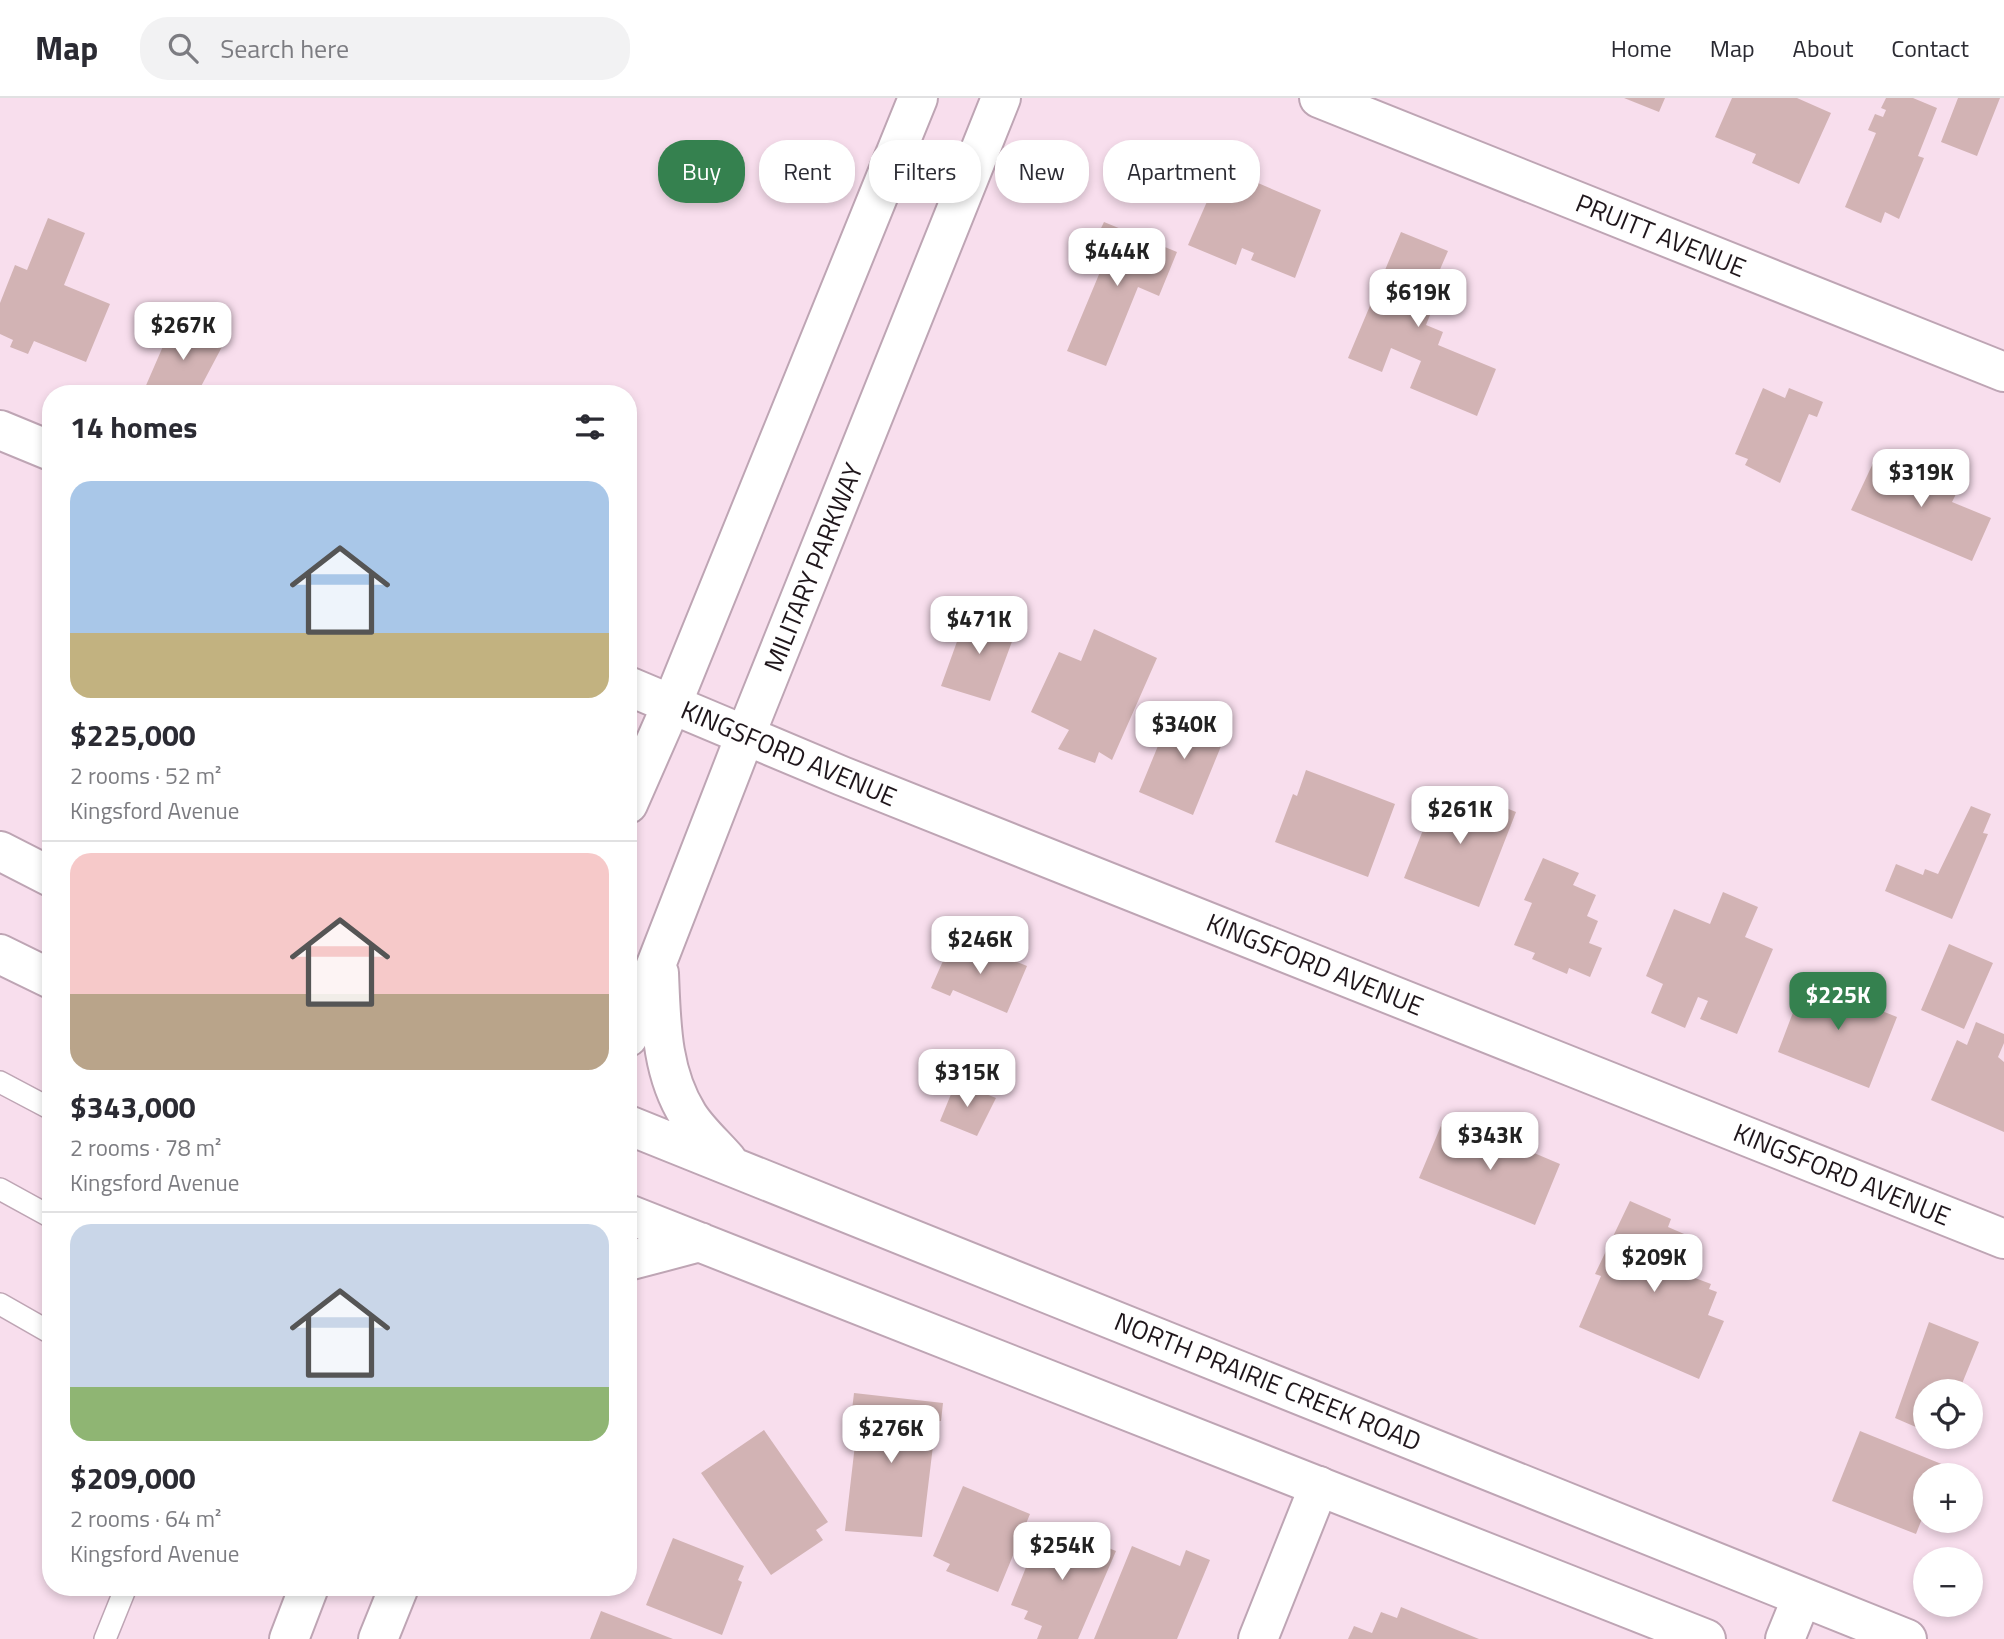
<!DOCTYPE html>
<meta charset="utf-8">
<style>
:root{--surface:#fff;--page:#f2f2f3;--text:#2b2b33;--muted:#7c7c81;--line:#e1e1e2;--accent:#35814f}
body{margin:0;font-family:"Titillium Web",sans-serif;background:var(--page);color:var(--text);height:100vh;display:flex;flex-direction:column;font-size:26px;white-space:nowrap}
*{box-sizing:border-box;margin:0}
p{font-size:23px;color:var(--muted)}
.icon{flex:none;width:38px;height:38px;fill:none;stroke:currentColor;stroke-width:2;stroke-linecap:round;stroke-linejoin:round}
.map{position:relative;flex:1;overflow:hidden}
.side{position:absolute;left:42px;top:287px;width:595px;height:1211px;display:flex;flex-direction:column;background:var(--surface);border-radius:28px;box-shadow:0 4px 10px #0003}
.side>*{flex:none}
.hud{position:absolute;left:658px;top:42px;width:665px;height:63px;display:flex;gap:14px}
.controls{position:absolute;left:1913px;top:1281px;display:grid;gap:14px}
.controls a{display:grid;place-items:center;width:70px;height:70px;border-radius:50%;background:var(--surface);box-shadow:0 4px 10px #0003;font-size:35px}
.price{position:absolute;translate:-50% -60px;padding:0 16px;border-radius:14px;background:#fff;color:#222;font-size:23px;line-height:46px;filter:drop-shadow(0 2px 4px #0008)}
.price::after{content:'';position:absolute;left:50%;top:42px;width:21px;height:16px;margin-left:-10px;background:inherit;clip-path:polygon(0 0,100% 0,50% 100%)}
.price.selected{background:var(--accent);color:#fff}
ul{padding:0;list-style:none}
li{display:grid;align-content:center;gap:14px;height:371px;padding:0 28px}
li+li{border-top:2px solid var(--line)}
li span{display:grid;place-items:center;height:217px;border-radius:21px;color:#555}
li>.icon{margin-inline-start:auto}
span .icon{width:126px;height:126px;fill:#fffc;stroke-width:1}
li b{font-size:30px}
h2{display:flex;justify-content:space-between;align-items:center;height:84px;padding:0 28px;font-size:30px}
.tag{padding:0 24px;border-radius:28px;background:var(--surface);box-shadow:0 4px 10px #0003;font-size:24px;line-height:63px}
.tag.selected{background:var(--accent);color:#fff}
header{display:flex;align-items:center;gap:42px;box-sizing:border-box;height:98px;padding:0 35px;background:var(--surface);border-bottom:2px solid var(--line)}
header strong{font-size:33px}
nav{display:flex;gap:38px;margin-inline-start:auto;font-size:24px}
.search{width:490px;height:63px;background:var(--page);display:flex;align-items:center;gap:18px;box-sizing:border-box;padding:0 24px;border-radius:28px;color:var(--muted);font-size:26px}
.map>svg:first-child{display:block}
</style>
<header>
<strong>Map</strong>
<div class="search"><svg class="icon" aria-label="search" viewBox="0 0 24 24"><circle cx="10" cy="10" r="6"/><path d="M15 15l6 6"/></svg>Search here</div>
<nav><a>Home</a><a>Map</a><a>About</a><a>Contact</a></nav>
</header>
<div class="map">
<svg width="2004" height="1541" viewBox="0 0 2004 1541">
<rect width="100%" height="100%" fill="#f8deed"/>
<!-- building -->
<path fill="#d2b3b4" d="M1624 0H1665L1659 14Z
M1732 0H1797L1831 15 1799 86 1752 65 1756 56 1715 39Z
M1886 0H1913L1937 10 1918 58 1924 60 1899 121 1885 114 1881 125 1845 109 1876 35 1868 32 1875 16 1883 19 1886 12 1881 10Z
M1958 0H2000L1977 58 1941 44Z
M1188 55 1321 112 1295 180 1251 162 1254 155 1242 150 1236 167 1188 147 1209 99 1175 85Z
M48 120 85 135 64 187 110 206 86 264 34 243 28 256 10 249 13 242 0 236V205L15 167 27 172Z
M1104 124 1177 154 1159 198 1138 189 1106 268 1067 253 1100 174 1083 167Z
M1401 134 1448 153 1428 199 1436 202 1426 227 1443 234 1438 247 1496 271 1477 318 1410 290 1421 263 1391 250 1382 274 1348 260Z
M174 223 224 245 197 296H152L144 292Z
M1763 290 1785 300 1789 290 1823 304 1817 319 1809 316 1780 385 1745 367 1748 361 1735 356Z
M1875 361 1898 371 1900 365 1959 390 1952 404 1991 420 1972 463 1851 412Z
M51 497V521L42 517Z
M968 513 1017 530 990 603 941 588Z
M1094 531 1157 560 1112 662 1099 654 1095 665 1058 651 1069 632 1031 614 1059 554 1081 563Z
M1174 609 1228 631 1193 717 1139 694Z
M1306 672 1395 706 1368 779 1275 744 1293 696 1297 698Z
M1440 689 1465 698 1467 694 1516 714 1479 809 1404 780Z
M1971 708 1991 716 1983 735 1988 736 1952 821 1885 793 1896 766 1923 777 1925 771 1938 776Z
M1543 760 1579 775 1573 787 1596 797 1587 818 1598 823 1589 845 1602 850 1590 879 1569 870 1567 876 1532 861 1535 855 1514 847 1532 805 1524 802Z
M1723 794 1758 809 1745 839 1773 851 1737 936 1700 921 1708 903 1698 899 1685 930 1651 915 1663 886 1646 878 1674 811 1710 826Z
M971 845 1027 868 1007 915 953 892 950 898 931 890 950 847 966 853Z
M1949 846 1993 865 1964 931 1921 912Z
M1829 878 1862 891 1857 903 1897 919 1869 990 1778 954 1803 888 1822 896Z
M1976 924 2004 936V945L1998 959 2004 964V1034L1931 1002 1957 942 1967 947Z
M956 984 996 1000 977 1038 940 1023Z
M1443 1023 1504 1048 1506 1043 1560 1066 1535 1127 1419 1080Z
M1630 1103 1671 1121 1668 1129 1698 1142 1690 1161 1701 1166 1695 1180 1711 1186 1709 1191 1717 1194 1708 1217 1724 1223 1699 1281 1579 1229 1601 1178 1595 1176Z
M1929 1224 1979 1244 1959 1293H1925V1333L1895 1320Z
M854 1295 943 1305 941 1323H936L922 1439 845 1433 859 1312H852Z
M764 1332 828 1424 816 1432 823 1442 771 1477 701 1375Z
M1860 1333 1944 1367 1939 1377H1925V1413L1916 1436 1832 1403Z
M963 1388 1030 1416 998 1494 946 1473 950 1466 933 1458Z
M1044 1424 1116 1453 1078 1541H1037L1042 1528 1024 1521 1028 1513 1011 1507Z
M673 1440 744 1468 738 1482 742 1484 722 1537 646 1507Z
M1132 1448 1180 1468 1186 1452 1210 1462 1177 1541H1094Z
M1401 1509 1479 1541H1348L1354 1528 1372 1535 1381 1514 1397 1520Z
M601 1513 673 1541H590Z"/>
<g fill="none" stroke-linecap="round" stroke-linejoin="round">
<defs>
<path id="service" d="M0 984 51 1011
M0 1091 51 1119
M0 1206 51 1235
M105 1541 126 1489"/>
<path id="minor" d="M1319 0 2004 274
M0 332 51 353
M628 588 842 678 2004 1141
M1258 1541 1319 1388"/>
<path id="secondary" d="M628 706 672 606 918 0
M0 753 51 779
M0 856 51 881
M659 875C661 924 661 974 688 1017 698 1033 714 1047 727 1062
M628 939 745 638 1001 0
M628 1027 1907 1541
M628 1116 1706 1541
M628 1163 700 1144
M289 1541 309 1489
M378 1541 399 1489
M1785 1541 1802 1499"/>
</defs>
<!-- service casing -->
<use href="#service" stroke="#bea5b4" stroke-width="24"/>
<!-- minor casing -->
<use href="#minor" stroke="#bea5b4" stroke-width="42"/>
<!-- secondary casing -->
<use href="#secondary" stroke="#bea5b4" stroke-width="42"/>
<!-- service -->
<use href="#service" stroke="#fff" stroke-width="21"/>
<!-- minor -->
<use href="#minor" stroke="#fff" stroke-width="38"/>
<!-- secondary -->
<use href="#secondary" stroke="#fff" stroke-width="38"/>
</g>
<g text-anchor="middle" dominant-baseline="central" stroke-width="7" stroke-linejoin="round" paint-order="stroke">
<!-- street labels -->
<g font-size="26" fill="#1f161b" stroke="#fff">
<text transform="translate(1661 137) rotate(22)">PRUITT AVENUE</text>
<text transform="translate(813 469) rotate(-68)">MILITARY PARKWAY</text>
<text transform="translate(789 655) rotate(23)">KINGSFORD AVENUE</text>
<text transform="translate(1315 866) rotate(22)">KINGSFORD AVENUE</text>
<text transform="translate(1842 1076) rotate(22)">KINGSFORD AVENUE</text>
<text transform="translate(1268 1283) rotate(22)">NORTH PRAIRIE CREEK ROAD</text>
</g>
</g>
</svg>
<div class="controls">
<a><svg class="icon" aria-label="locate" viewBox="0 0 24 24"><circle cx="12" cy="12" r="6"/><path d="M12 2v4M12 18v4M2 12h4M18 12h4"/></svg></a>
<a>+</a>
<a>−</a>
</div>
<b class="price" style="left:1117px;top:190px">$444K</b>
<b class="price" style="left:1418px;top:231px">$619K</b>
<b class="price" style="left:183px;top:264px">$267K</b>
<b class="price" style="left:1921px;top:411px">$319K</b>
<b class="price" style="left:979px;top:558px">$471K</b>
<b class="price" style="left:1184px;top:663px">$340K</b>
<b class="price" style="left:1460px;top:748px">$261K</b>
<b class="price" style="left:980px;top:878px">$246K</b>
<b class="price selected" style="left:1838px;top:934px">$225K</b>
<b class="price" style="left:967px;top:1011px">$315K</b>
<b class="price" style="left:1490px;top:1074px">$343K</b>
<b class="price" style="left:1654px;top:1196px">$209K</b>
<b class="price" style="left:891px;top:1367px">$276K</b>
<b class="price" style="left:1062px;top:1484px">$254K</b>
<div class="hud">
<a class="tag selected">Buy</a>
<a class="tag">Rent</a>
<a class="tag">Filters</a>
<a class="tag">New</a>
<a class="tag">Apartment</a>
</div>
<section class="side">
<h2>14 homes<svg class="icon" aria-label="filters" viewBox="0 0 24 24"><path d="M4 7h16M4 17h16"/><circle cx="9" cy="7" r="2"/><circle cx="15" cy="17" r="2"/></svg></h2>
<ul>
<li><span style="background:linear-gradient(#a9c7e8 70%,#c2b280 0)"><svg class="icon" aria-label="home" viewBox="0 0 24 24"><path d="M3 11l9-7 9 7M6 9v11h12V9"/></svg></span><div><b>$225,000</b><p>2 rooms · 52 m²</p><p>Kingsford Avenue</p></div></li>
<li><span style="background:linear-gradient(#f6c9c9 65%,#b9a48a 0)"><svg class="icon" aria-label="home" viewBox="0 0 24 24"><path d="M3 11l9-7 9 7M6 9v11h12V9"/></svg></span><div><b>$343,000</b><p>2 rooms · 78 m²</p><p>Kingsford Avenue</p></div></li>
<li><span style="background:linear-gradient(#c9d6e8 75%,#8fb573 0)"><svg class="icon" aria-label="home" viewBox="0 0 24 24"><path d="M3 11l9-7 9 7M6 9v11h12V9"/></svg></span><div><b>$209,000</b><p>2 rooms · 64 m²</p><p>Kingsford Avenue</p></div></li>
</ul>
</section>
</div>
